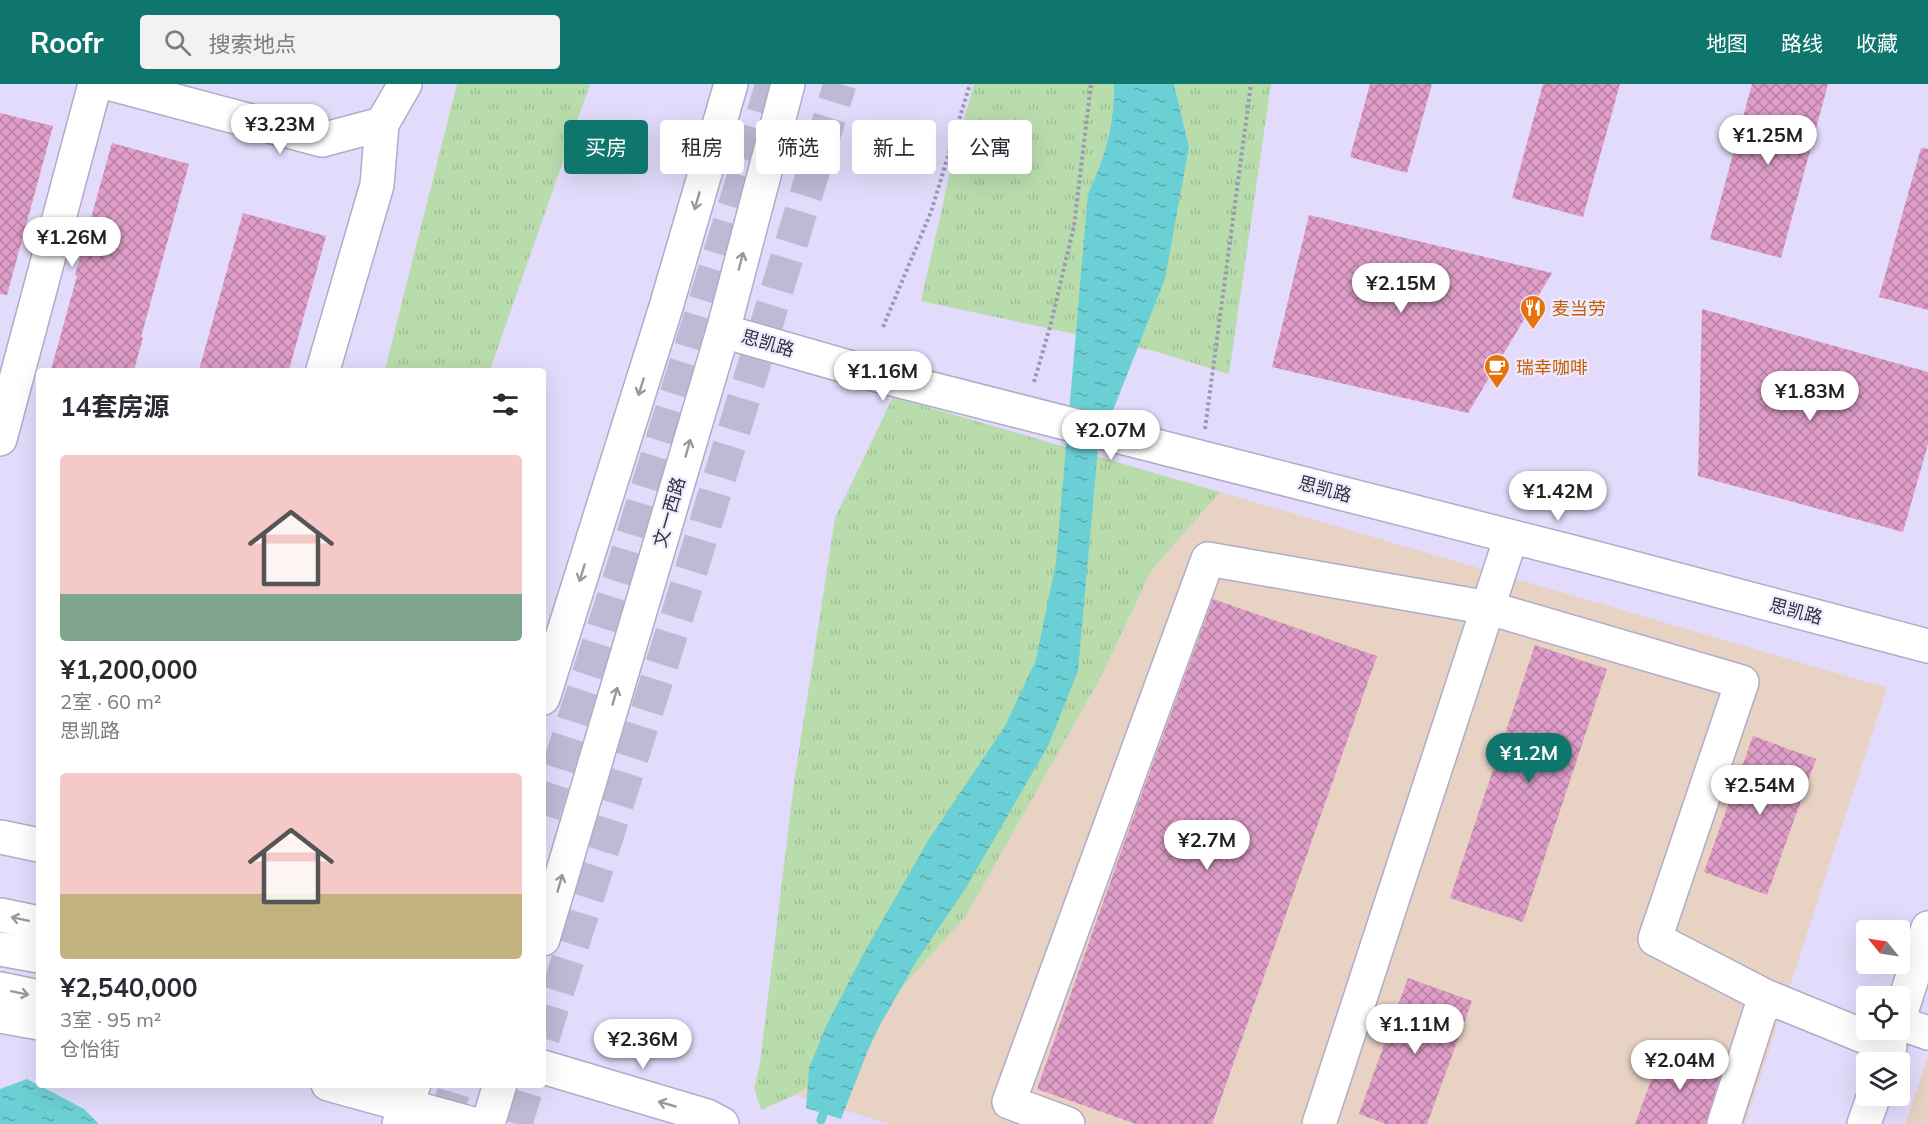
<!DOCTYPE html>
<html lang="zh">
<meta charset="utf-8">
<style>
:root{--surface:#fff;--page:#f2f2f3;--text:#2b2b33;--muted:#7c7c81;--accent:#0f766e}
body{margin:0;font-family:Mulish,"Noto Sans SC",sans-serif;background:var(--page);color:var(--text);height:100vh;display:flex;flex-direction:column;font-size:22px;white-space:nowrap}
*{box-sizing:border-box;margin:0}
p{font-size:20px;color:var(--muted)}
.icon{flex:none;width:33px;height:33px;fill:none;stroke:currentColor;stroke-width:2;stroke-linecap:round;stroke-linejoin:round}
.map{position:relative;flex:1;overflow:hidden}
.drawer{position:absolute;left:36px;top:284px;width:510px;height:720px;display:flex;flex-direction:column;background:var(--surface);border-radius:6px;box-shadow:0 6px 24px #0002}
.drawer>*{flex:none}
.hud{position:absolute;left:564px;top:36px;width:570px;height:54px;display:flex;gap:12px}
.needle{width:39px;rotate:300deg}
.fabs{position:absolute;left:1856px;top:836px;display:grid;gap:12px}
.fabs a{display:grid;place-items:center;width:54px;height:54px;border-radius:6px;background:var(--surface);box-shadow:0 6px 24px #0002;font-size:30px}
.price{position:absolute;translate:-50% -51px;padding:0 14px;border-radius:21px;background:#fff;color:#222;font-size:20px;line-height:39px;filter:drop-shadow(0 2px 3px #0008)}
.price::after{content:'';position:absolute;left:50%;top:36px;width:18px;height:14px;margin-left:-9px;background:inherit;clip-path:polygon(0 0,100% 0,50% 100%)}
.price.on{background:var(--accent);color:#fff}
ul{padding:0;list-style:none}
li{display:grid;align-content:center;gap:12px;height:318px;padding:0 24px}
li span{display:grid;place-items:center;height:186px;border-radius:6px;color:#555}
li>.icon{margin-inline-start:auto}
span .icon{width:108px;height:108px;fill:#fffc;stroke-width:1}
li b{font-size:26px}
h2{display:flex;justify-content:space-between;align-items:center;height:72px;padding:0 24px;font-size:26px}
.pill{padding:0 21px;border-radius:6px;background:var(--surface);box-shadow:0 6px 24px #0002;font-size:21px;line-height:54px}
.pill.on{background:var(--accent);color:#fff}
header{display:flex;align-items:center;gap:36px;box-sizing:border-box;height:84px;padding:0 30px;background:var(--accent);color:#fff}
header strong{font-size:28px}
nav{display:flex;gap:33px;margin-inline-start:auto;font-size:21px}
.search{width:420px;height:54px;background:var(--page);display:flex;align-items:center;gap:15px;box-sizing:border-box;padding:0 21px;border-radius:6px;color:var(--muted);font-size:22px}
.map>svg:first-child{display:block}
</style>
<header>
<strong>Roofr</strong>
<div class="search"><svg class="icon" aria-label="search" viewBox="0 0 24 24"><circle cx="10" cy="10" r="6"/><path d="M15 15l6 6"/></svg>搜索地点</div>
<nav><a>地图</a><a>路线</a><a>收藏</a></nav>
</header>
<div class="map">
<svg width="1928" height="1040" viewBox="0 0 1928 1040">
<defs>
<pattern id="grass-tufts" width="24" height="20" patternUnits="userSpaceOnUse" patternTransform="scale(1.5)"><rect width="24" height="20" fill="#b9dcad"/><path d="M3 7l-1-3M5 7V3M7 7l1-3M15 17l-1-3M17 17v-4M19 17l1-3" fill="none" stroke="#a0bd96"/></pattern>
<pattern id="water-ripples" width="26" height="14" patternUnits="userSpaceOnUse" patternTransform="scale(1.5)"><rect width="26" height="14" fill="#6bd0d5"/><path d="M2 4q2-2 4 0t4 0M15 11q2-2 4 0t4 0" fill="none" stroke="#59a9ae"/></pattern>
<pattern id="building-cross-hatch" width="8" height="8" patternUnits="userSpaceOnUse" patternTransform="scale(1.5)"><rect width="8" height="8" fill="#df9dc7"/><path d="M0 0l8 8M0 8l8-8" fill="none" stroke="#b581a3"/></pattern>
</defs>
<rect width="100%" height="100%" fill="#e2dbfb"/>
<!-- commercial -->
<path fill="#e7d2c4" d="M1220 408 1887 604 1745 1040H890L795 1011 821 994 966 832 1102 591 1151 487Z
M1928 973V1040H1905Z"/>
<!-- grass -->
<path fill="url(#grass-tufts)" d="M457 0H590L490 286H385Z
M974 0H1114C1114 43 1106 71 1088 110L1164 195 1189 63 1174 0H1271L1229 290 1154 267 921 217 953 75Z
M893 313 1220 408 1151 487 1102 591 966 832 821 994 795 1011 761 1026 754 1004 760 979 794 699 835 434Z"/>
<!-- water -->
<path fill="url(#water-ripples)" d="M1114 0H1174L1189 63 1165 195 1098 364 1078 587 1048 662 967 802 916 878 881 939 868 966 841 1035 806 1024 809 984 827 940 865 867 929 755 1005 642 1036 576 1056 478 1088 110C1106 71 1114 43 1114 0Z
M27 995 84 1025 99 1040H0V1005Z"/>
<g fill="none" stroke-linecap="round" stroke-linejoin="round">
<!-- stream -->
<path stroke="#6bd0d5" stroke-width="9" d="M821 1036 827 1019"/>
</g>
<!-- building -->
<path fill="url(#building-cross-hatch)" d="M1370 0H1432L1407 89 1350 73Z
M1543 0H1620L1583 133 1512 114Z
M1752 0H1828L1781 174 1710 155Z
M0 29 53 42 7 211 0 210Z
M112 59 189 80 141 253 143 254 134 286H51L77 192 75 191Z
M1921 64 1928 65V226L1879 213Z
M243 129 326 152 289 286H199Z
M1309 131 1552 189 1468 329 1272 283Z
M1702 225 1928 288V360L1903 448 1698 392Z
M1213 515 1377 572 1212 1040H1136L1037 1005 1137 723Z
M1535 561 1607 585 1523 838 1450 814Z
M1753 652 1816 675 1767 811 1704 788Z
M1408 894 1472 917 1427 1040H1386L1359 1030Z
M1663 964 1722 985 1706 1040H1635Z"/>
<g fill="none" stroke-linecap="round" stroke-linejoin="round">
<!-- highway-tunnel -->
<path stroke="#bfb9d5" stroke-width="33" stroke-dasharray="33 16" stroke-linecap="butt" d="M543 731 621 489 772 0
M543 954 680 523 840 0
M444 1040 456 1000
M516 1040 528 1000"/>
<defs>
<path id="minor" d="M112 0 322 56 382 40 405 0
M723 247 873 290 1584 471 1928 562
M323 286 377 101 382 40
M0 355 95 0
M0 753 39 761
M0 831 39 839
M0 865 39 872
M0 905 39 913
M1765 912 1890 963
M0 932 39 939
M1899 935 1928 844
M1899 939 1928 949
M543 983 707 1032 722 1040
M328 1000 473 1040
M1068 1040 1009 1018 1208 475 1489 524 1742 598 1655 855 1765 912 1724 1040
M1319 1040 1511 453
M1864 1040 1874 1011"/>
<path id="major" d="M543 614 666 223 731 0
M543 855 723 247 788 0
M399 1040 414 1000
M488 1040 500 1000"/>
</defs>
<!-- minor casing -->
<use href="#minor" stroke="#b1abc9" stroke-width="36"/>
<!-- major casing -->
<use href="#major" stroke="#b1abc9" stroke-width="36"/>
<!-- path -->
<path stroke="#9d98b1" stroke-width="4" stroke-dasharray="3 3" stroke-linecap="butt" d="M883 243 931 128 970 0
M1034 298 1051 239 1074 142 1091 0
M1205 345 1251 0"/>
<!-- minor -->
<use href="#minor" stroke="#fff" stroke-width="33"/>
<!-- major -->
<use href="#major" stroke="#fff" stroke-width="33"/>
</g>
<!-- one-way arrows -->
<defs><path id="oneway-shaft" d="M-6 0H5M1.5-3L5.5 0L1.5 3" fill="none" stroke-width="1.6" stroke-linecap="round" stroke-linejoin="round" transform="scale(1.5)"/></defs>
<g stroke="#99989e">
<use href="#oneway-shaft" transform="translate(697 117) rotate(106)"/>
<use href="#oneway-shaft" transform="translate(741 177) rotate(-75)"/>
<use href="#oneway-shaft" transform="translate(641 303) rotate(107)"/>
<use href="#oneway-shaft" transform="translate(688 364) rotate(-74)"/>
<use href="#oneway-shaft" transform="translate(582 489) rotate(107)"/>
<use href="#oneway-shaft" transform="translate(615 612) rotate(-74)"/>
<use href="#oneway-shaft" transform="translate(560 799) rotate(-74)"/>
<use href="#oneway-shaft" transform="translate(20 835) rotate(-168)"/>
<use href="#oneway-shaft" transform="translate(20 909) rotate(12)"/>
<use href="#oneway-shaft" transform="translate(667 1020) rotate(-164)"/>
</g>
<!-- icons -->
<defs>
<symbol id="restaurant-pin" viewBox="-11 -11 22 30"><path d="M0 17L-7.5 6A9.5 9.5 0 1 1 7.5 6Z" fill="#e8710a" stroke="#efebfe"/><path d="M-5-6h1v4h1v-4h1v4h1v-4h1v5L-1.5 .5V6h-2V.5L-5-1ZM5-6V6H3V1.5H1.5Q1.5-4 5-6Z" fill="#fff"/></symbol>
<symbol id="cafe-pin" viewBox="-11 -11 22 30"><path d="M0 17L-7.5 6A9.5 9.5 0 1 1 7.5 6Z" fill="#e8710a" stroke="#efebfe"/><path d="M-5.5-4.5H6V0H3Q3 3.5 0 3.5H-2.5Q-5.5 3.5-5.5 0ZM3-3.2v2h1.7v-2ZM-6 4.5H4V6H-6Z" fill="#fff"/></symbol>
</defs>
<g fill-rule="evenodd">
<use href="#restaurant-pin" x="1518" y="209" width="30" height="40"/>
<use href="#cafe-pin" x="1482" y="268" width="30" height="40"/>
</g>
<g text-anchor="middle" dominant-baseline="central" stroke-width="4.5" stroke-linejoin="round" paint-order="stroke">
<!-- food labels -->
<g font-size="18" fill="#c56008" stroke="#efebfe" text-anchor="start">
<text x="1552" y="224">麦当劳</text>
<text x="1516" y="283">瑞幸咖啡</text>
</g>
<!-- street labels -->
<g font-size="18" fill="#33313d" stroke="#efebfe">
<text transform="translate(768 259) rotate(16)">思凯路</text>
<text transform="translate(1325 405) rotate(15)">思凯路</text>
<text transform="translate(669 428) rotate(-74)">文一西路</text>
<text transform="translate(1796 527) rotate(15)">思凯路</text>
</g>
</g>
</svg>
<div class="fabs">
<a><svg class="needle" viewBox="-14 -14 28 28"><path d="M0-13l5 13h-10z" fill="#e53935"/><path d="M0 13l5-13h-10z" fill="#7c7c81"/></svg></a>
<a><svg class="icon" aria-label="locate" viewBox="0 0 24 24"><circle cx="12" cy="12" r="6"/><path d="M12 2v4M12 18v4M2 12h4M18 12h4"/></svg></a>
<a><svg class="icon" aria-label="layers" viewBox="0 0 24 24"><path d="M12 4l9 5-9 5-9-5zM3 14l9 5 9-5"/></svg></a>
</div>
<b class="price" style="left:280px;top:71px">¥3.23M</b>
<b class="price" style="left:1768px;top:82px">¥1.25M</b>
<b class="price" style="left:72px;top:184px">¥1.26M</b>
<b class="price" style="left:1401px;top:230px">¥2.15M</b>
<b class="price" style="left:883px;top:318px">¥1.16M</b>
<b class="price" style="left:1810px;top:338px">¥1.83M</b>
<b class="price" style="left:1111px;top:377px">¥2.07M</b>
<b class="price" style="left:1558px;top:438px">¥1.42M</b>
<b class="price on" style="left:1529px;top:700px">¥1.2M</b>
<b class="price" style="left:1760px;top:732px">¥2.54M</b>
<b class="price" style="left:1207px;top:787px">¥2.7M</b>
<b class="price" style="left:1415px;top:971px">¥1.11M</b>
<b class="price" style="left:643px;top:986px">¥2.36M</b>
<b class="price" style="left:1680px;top:1007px">¥2.04M</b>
<div class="hud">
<a class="pill on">买房</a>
<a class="pill">租房</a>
<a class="pill">筛选</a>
<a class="pill">新上</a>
<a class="pill">公寓</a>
</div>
<section class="drawer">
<h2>14套房源<svg class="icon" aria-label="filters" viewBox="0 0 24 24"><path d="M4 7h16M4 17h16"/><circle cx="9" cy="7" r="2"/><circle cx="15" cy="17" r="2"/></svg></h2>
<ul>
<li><span style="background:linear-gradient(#f6c9c9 75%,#7fa58c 0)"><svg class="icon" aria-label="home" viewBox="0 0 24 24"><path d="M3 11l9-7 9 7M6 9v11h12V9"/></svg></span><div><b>¥1,200,000</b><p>2室 · 60 m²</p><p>思凯路</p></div></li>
<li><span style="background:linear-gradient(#f6c9c9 65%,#c2b280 0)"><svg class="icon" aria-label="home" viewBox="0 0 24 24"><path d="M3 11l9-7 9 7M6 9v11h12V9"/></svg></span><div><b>¥2,540,000</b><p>3室 · 95 m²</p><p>仓怡街</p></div></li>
</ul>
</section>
</div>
